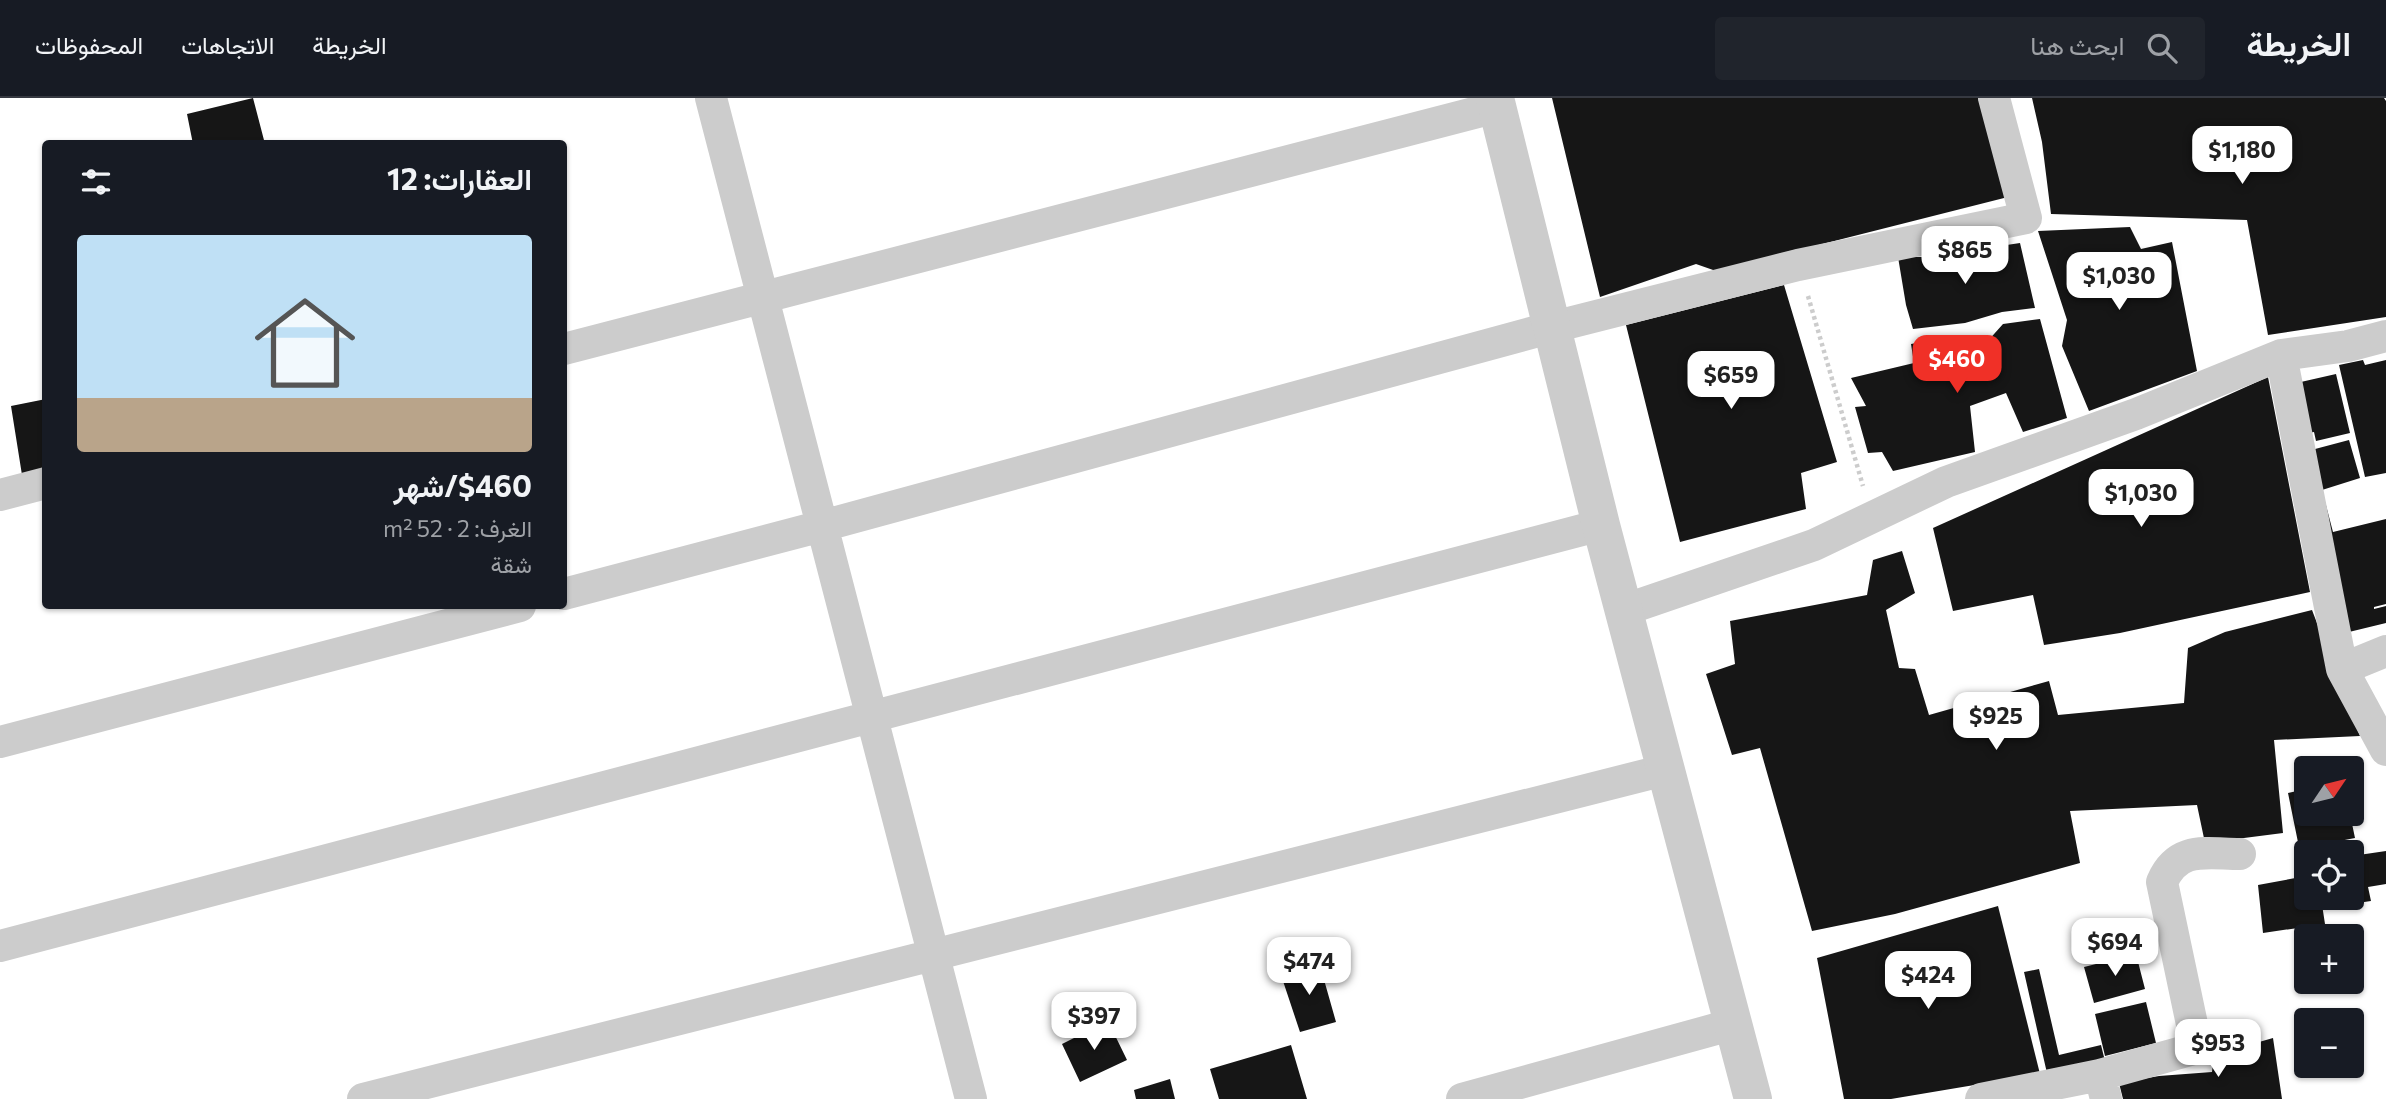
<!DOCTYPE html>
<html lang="ar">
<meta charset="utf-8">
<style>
:root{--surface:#171b24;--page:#20242c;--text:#f1f3f6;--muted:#9ea1a6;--line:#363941;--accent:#f03027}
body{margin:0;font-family:Commissioner,Vazirmatn,sans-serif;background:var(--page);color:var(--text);direction:rtl;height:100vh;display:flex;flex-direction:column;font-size:26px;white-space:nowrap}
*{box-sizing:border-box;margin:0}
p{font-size:23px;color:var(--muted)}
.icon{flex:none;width:38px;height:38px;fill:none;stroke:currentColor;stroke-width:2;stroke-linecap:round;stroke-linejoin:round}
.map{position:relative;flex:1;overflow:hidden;direction:ltr}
.sheet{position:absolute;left:42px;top:42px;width:525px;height:469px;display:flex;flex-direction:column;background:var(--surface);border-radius:7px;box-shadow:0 2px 5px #0004;direction:rtl}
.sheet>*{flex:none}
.needle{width:46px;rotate:55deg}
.fabs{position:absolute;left:2294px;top:658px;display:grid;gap:14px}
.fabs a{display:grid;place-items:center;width:70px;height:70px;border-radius:7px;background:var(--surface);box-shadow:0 2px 5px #0004;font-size:35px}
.price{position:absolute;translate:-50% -60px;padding:0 16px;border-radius:14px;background:#fff;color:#222;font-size:23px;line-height:46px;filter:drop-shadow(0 2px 4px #0008)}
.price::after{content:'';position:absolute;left:50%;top:42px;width:21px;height:16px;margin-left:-10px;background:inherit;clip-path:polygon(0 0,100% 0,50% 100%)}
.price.current{background:var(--accent);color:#fff}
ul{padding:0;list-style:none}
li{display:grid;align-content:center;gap:14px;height:371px;padding:0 35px}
li span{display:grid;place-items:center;height:217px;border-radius:7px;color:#555}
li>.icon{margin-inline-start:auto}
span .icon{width:126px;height:126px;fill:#fffc;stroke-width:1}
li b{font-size:30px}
h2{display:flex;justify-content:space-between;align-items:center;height:84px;padding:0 35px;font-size:30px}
header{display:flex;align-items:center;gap:42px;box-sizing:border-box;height:98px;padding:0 35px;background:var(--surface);border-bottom:2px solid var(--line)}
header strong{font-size:33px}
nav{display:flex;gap:38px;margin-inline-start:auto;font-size:24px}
.search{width:490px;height:63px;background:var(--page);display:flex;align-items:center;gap:18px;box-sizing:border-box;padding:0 24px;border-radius:7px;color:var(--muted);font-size:26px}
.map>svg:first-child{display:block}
</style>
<header>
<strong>الخريطة</strong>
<div class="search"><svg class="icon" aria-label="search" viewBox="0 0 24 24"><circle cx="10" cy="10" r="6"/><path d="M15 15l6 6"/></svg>ابحث هنا</div>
<nav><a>الخريطة</a><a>الاتجاهات</a><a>المحفوظات</a></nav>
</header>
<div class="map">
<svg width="2386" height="1001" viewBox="0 0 2386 1001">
<rect width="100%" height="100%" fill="#fff"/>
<!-- building -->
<path fill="#161616" d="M253 0 265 46H193L187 16Z
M1552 0H1978L2008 99 1716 173 1696 166 1600 199Z
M2032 0H2384L2386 3V219L2268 237 2247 122 2051 116 2042 44Z
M2130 129 2141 151 2172 144 2197 273 2089 313 2062 248 2067 222 2038 133Z
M2020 145 2035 210 2002 214 1965 225 1913 231 1906 207 1898 159H1927Z
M1784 187 1837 364 1801 375 1806 411 1680 444 1626 227Z
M2040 221 2067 320 2023 334 2006 295 1970 308 1975 354 1893 373 1882 354 1868 355 1855 309 1866 308 1851 280 1914 265 1911 246 1948 240 1955 253 1986 245 2003 226Z
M2363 262 2365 267 2386 262V375L2365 379 2339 267Z
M2336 276 2350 335 2316 343 2314 334 2303 336 2292 286Z
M2268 279 2310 494 2120 535 2044 547 2033 497 1953 513 1933 430Z
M46 301V373L22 377 11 308Z
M2349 342 2360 380 2322 392 2333 434 2386 421V506L2374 509V511L2386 508V525L2349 534 2300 355Z
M1902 453 1915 495 1886 512 1899 570 1915 571 1929 617 2049 583 2058 617 2184 605 2188 550 2225 534 2312 512 2360 638 2274 642 2283 735 2205 745 2197 707 2070 713 2080 765 1895 816 1812 833 1760 650 1732 657 1706 576 1735 566 1730 523 1867 497 1873 462Z
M2306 691V716H2350L2355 740 2324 746 2326 754H2306V763L2302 764 2288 695Z
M2386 753V786L2368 789 2371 803 2337 808 2336 800H2352V758Z
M2306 778V800H2321L2325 826 2263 835 2258 787Z
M1998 808 2040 976 1891 1001H1844L1817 860Z
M2136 856 2145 891 2094 905 2084 869Z
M1319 864 1336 924 1300 934 1280 874Z
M2039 871 2059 957 2101 947 2107 971 2049 984 2024 874Z
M2146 904 2156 945 2105 958 2095 916Z
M1108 923 1127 962 1080 984 1062 946Z
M2273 940 2282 1001H2123L2119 985 2159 978 2212 974 2214 957Z
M1291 947 1307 1001H1219L1210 971Z
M1170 981 1175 1001H1136L1134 992Z"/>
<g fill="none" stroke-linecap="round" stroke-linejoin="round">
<!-- path -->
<path stroke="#ccc" stroke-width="4.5" stroke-dasharray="3.5 3.5" stroke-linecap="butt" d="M1808 198 1863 388"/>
<!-- minor -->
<path stroke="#ccc" stroke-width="32" d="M711 0 971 1001
M564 251 1497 9
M2281 257 2342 571 2386 652
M0 397 46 385
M564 496 822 428 1553 229 1798 167 2026 120 1994 0
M1624 512 1814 447 1946 384 2136 316 2281 257 2348 248 2386 238
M2342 571 2386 553
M0 644 520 508
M0 848 1601 427
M2100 977 2197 950 2162 784C2178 747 2207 756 2240 756
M363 1001 1665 672
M1462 1001 1734 926
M1981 1001 2100 977 2106 1001"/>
<!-- tertiary -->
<path stroke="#ccc" stroke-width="38" d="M1495 0 1601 427 1753 1001"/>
</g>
</svg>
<div class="fabs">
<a><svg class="needle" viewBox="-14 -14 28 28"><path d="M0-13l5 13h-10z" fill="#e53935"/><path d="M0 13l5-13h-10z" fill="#9ea1a6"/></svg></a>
<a><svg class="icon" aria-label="locate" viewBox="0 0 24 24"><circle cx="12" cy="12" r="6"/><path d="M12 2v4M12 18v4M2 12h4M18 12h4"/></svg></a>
<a>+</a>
<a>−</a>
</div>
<b class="price" style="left:2242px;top:88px">$1,180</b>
<b class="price" style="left:1965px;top:188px">$865</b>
<b class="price" style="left:2119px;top:214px">$1,030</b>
<b class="price current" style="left:1957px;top:297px">$460</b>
<b class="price" style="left:1731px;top:313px">$659</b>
<b class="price" style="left:2141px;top:431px">$1,030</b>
<b class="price" style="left:1996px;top:654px">$925</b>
<b class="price" style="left:2115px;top:880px">$694</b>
<b class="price" style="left:1309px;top:899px">$474</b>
<b class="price" style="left:1928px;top:913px">$424</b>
<b class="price" style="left:1094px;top:954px">$397</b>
<b class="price" style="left:2218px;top:981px">$953</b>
<section class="sheet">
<h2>العقارات: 12<svg class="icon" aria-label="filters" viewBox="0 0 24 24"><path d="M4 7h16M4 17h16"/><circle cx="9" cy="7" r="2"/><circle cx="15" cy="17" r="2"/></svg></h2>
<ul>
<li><span style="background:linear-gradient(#bfe0f5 75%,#b9a48a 0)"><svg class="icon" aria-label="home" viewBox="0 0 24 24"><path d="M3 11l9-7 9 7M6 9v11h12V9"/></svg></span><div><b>$460/شهر</b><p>الغرف: 2 · 52 m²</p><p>شقة</p></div></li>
</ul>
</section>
</div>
